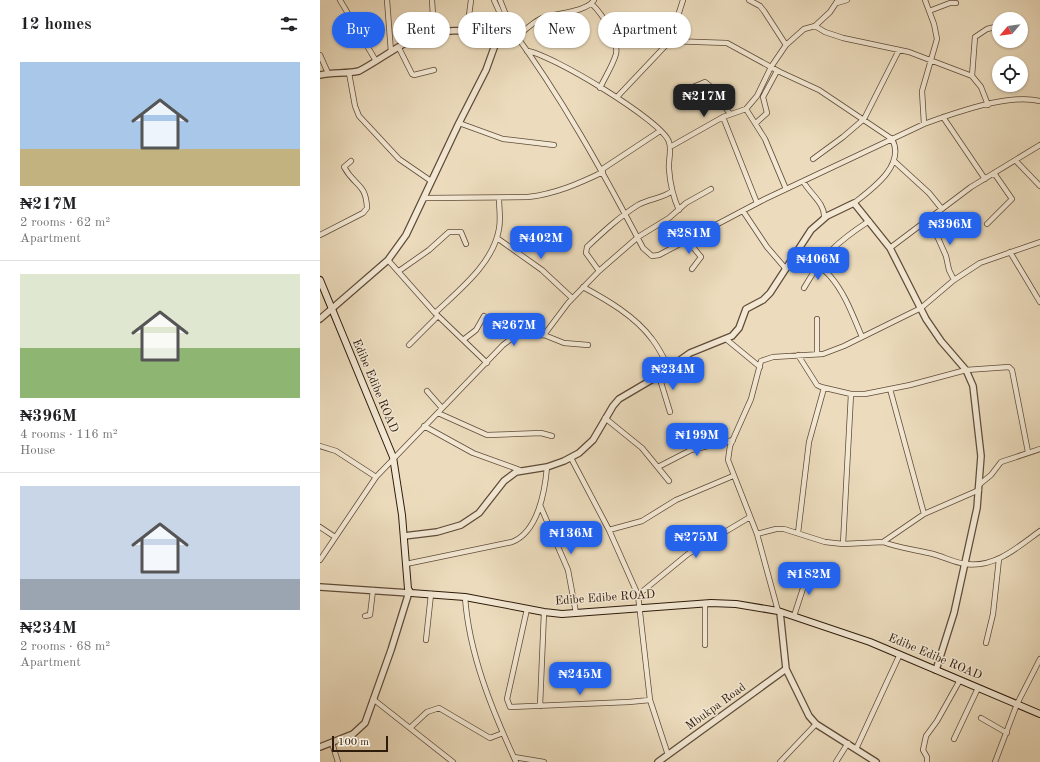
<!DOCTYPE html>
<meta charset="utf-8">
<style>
:root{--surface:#fff;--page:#f2f2f2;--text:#202124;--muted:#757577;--line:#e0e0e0;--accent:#2563eb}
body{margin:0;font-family:"Old Standard TT",serif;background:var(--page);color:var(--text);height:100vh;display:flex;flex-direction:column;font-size:15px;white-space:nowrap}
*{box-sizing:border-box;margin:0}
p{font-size:13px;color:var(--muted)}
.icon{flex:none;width:22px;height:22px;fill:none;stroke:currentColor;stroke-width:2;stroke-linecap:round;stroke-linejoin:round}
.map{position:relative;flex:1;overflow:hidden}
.sheet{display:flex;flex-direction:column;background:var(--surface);width:320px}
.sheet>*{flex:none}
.hud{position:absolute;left:12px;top:12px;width:380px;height:36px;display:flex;gap:8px}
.needle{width:26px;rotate:241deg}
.tools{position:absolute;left:672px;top:12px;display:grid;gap:8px}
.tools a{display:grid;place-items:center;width:36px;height:36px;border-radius:50%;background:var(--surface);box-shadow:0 1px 3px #0004;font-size:20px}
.scale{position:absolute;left:12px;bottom:10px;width:56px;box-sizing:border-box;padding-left:4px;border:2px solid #2e1b0b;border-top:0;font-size:11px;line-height:14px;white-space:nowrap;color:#2e1b0b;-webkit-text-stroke:3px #f3e8d4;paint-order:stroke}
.price{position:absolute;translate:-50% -34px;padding:0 9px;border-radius:8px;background:var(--accent);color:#fff;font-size:13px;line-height:26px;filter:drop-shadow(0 1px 2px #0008)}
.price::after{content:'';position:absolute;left:50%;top:24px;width:12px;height:9px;margin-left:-6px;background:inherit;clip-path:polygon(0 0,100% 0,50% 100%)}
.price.current{background:#222;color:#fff}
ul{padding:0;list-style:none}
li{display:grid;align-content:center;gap:8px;height:212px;padding:0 20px}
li+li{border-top:1px solid var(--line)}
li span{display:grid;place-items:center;height:124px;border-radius:0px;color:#555}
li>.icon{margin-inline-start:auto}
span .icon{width:72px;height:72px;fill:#fffc;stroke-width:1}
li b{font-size:17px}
h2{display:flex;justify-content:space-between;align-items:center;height:48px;padding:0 20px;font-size:17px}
.chip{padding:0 14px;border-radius:18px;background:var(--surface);box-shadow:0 1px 3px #0004;font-size:14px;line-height:36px}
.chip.current{background:var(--accent);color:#fff}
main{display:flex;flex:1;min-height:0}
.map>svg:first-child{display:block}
</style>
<main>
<section class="sheet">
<h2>12 homes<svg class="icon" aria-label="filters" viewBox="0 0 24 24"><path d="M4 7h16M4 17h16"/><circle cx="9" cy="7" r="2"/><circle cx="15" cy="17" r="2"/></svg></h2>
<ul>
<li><span style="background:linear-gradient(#a9c7e8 70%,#c2b280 0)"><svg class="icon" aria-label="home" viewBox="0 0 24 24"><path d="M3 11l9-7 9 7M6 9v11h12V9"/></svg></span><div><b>₦217M</b><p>2 rooms · 62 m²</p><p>Apartment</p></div></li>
<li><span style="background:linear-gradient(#dfe7d0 60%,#8fb573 0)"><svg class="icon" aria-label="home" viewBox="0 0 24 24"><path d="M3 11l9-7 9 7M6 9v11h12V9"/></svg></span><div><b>₦396M</b><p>4 rooms · 116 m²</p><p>House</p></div></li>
<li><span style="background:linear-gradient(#c9d6e8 75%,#9aa5b1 0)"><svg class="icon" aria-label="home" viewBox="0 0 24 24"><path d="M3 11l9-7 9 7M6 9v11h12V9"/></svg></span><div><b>₦234M</b><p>2 rooms · 68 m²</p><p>Apartment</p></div></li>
</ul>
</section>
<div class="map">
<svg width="720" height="762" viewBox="0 0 720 762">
<rect width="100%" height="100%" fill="#ecdcbd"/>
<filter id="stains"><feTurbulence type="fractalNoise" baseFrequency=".005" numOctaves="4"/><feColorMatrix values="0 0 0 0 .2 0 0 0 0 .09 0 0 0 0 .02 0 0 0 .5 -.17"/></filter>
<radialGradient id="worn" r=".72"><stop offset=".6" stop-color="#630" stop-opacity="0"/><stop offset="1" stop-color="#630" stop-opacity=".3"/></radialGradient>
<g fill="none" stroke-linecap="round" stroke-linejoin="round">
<defs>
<path id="minor" d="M20 0 56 61
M67 0 71 52
M112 0 114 32
M174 0 183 20
M180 0 188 20
M429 0 440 6 444 11 466 45
M517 3 527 0
M272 4C282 14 299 39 296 54 293 65 285 77 280 88
M609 11 630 3H636
M181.5 24a4.5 4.5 0 1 1 9 0a4.5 4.5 0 1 1-9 0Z
M495 26 505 32 523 38 589 52 652 76 661 87 668 105
M190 27C241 96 283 172 323 248L332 256 339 255 445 199 604 124C634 113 689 93 720 101
M147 31 151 0
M197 37C205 30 213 22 222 18 236 13 267 12 274 0
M350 41 407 43 460 72 499 90 572 139C586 165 552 189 534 203
M79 48 92 74 94 75 114 70
M207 51C229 53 343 121 349 142 352 150 348 161 349 169 350 183 353 197 359 210
M0 55 8 73
M29 73 35 106 39 116 79 159 111 181
M652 76 655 37 667 29 679 26
M373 87 385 82 390 86 410 114
M297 97 350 41 363 0
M426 109 445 139 466 189
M403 117 437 203
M623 117 665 179
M139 123 183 139 234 145
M436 123 447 113 443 97 457 71
M604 124 602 91 617 39 614 24 605 0
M350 147 403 117 426 109 437 96 451 67 466 45 484 29 495 26 510 12 518 0
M493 159 523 137 544 119 579 50
M574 161 609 193 622 209
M696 161 720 186
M281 170 340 131
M483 181C489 193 506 204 504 218
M105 198 208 197C235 194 258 184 283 172
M423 211 447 247 466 269
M606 221 618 238 626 256 629 270 634 280
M667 224 692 199 674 173
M0 235 43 213 47 208C46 183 35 187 24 167L31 161
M177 238 222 270 252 298
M368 241 381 257 372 269
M570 248 651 187 720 145
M477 251C488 258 501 266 510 276 525 293 533 316 542 337
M690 252 720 302
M68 260 115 313 167 363
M79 271 109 250 129 232H141L146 244
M279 271 266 253 267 247C283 232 299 217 318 205 330 198 342 199 352 191
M263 287C287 300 315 316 332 339 339 348 344 358 349 368
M484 288C503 255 517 242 549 221
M115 313C139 290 173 264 179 229 181 219 179 208 179 198
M224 335 244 343 268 345
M406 339 440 367
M143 340 156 330 164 316
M89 345 118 316
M497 354V319
M478 355 497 385 501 387 531 394H545L590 385 646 370 689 367 692 370 708 452
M339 376 350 412
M570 389 604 514
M107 391 122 408
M118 413 167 435 221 433 232 436
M285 418 322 448 349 481
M104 426 153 453 200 470
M0 446 16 451 56 477
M251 458 289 530 318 595 330 700 348 755
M338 467 371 450 413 440
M660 484 671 475 681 462 720 449
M220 505 248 570 256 613
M0 527 15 537
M289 530 322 521 356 500 413 476
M478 533 489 442 504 388
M437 534 456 529H464L505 542 523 544 563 542 604 514 659 490
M563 542C579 548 596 550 613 554 624 557 635 563 646 564 675 568 698 547 720 531
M523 544 531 394
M0 560 56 477 183 345 195 336 224 335 248 303 279 271 318 237 349 218 366 203 391 189
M86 564 192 542C218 532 225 491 227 467
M318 595 368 554 430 517
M145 597C149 654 172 710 196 762
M207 609 187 699 190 707 309 702 330 700
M458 611 437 534 408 460 410 446 431 399 441 361 453 357 503 354 524 346 601 308 634 280 660 263 720 242
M45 616 50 615 53 590
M474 616 489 570
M106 640 111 594
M666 643 673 614 679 559
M385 645V603
M53 699 133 762
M220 706 224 612
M661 718 687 733
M90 728 107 712 119 708 170 738 183 733
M634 739 658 688
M12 743 18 762
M536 749 580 654
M194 757 224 762
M460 762 496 724
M516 762 528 743
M607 762V757L603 750 606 736 617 721 640 680
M675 762 697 704 720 659"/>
<path id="tertiary" d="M0 75C13 72 26 74 39 71 56 62 72 50 89 41 118 27 148 30 179 34
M0 319 68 260 86 235 139 123 166 70 179 34 184 28
M84 536 117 532 141 525 159 513 184 481 196 472 227 467 244 461 259 453 273 440 293 406 299 399 333 379 370 353 412 336 419 328 426 309 443 300 450 293 491 230 507 216 534 203 570 248 606 319 621 341 646 370 653 386 661 456 657 508 634 613 616 670
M0 587 89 593
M460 612 466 669 489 716 496 724 556 762
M0 747 33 734 45 723 71 650 89 592
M338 762 466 669"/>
<path id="secondary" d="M0 280 73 457 82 515 88 589 91 593 145 597 224 612 242 614 391 603 416 604 458 611 550 642 720 714"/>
</defs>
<!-- minor casing -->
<use href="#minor" stroke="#5e4b38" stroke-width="6"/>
<!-- tertiary casing -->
<use href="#tertiary" stroke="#5e4b38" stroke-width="8"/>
<!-- secondary casing -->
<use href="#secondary" stroke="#2e1b0b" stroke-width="8"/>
<!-- minor -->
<use href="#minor" stroke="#f3e8d4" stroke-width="4.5"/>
<!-- tertiary -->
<use href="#tertiary" stroke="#f3e8d4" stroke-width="5.5"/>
<!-- secondary -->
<use href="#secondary" stroke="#f3e8d4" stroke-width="6"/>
</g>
<g text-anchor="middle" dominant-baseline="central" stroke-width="3" stroke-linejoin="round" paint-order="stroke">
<!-- street labels -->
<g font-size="12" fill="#2e1b0b" stroke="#f3e8d4">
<text transform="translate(55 386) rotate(67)">Edibe Edibe ROAD</text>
<text transform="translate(285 598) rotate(-4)">Edibe Edibe ROAD</text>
<text transform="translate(615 657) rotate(23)">Edibe Edibe ROAD</text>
<text transform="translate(396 707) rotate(-36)">Mbukpa Road</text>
</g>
</g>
<rect width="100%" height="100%" filter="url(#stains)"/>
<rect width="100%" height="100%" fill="url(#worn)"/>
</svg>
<div class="tools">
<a><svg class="needle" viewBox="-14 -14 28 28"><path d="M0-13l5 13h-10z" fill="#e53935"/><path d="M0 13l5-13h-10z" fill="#757577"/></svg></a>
<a><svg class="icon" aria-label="locate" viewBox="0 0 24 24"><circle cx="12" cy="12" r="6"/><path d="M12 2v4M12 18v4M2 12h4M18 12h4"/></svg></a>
</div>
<div class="scale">100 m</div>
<b class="price current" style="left:384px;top:118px">₦217M</b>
<b class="price" style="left:630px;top:246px">₦396M</b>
<b class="price" style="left:369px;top:255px">₦281M</b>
<b class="price" style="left:221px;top:260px">₦402M</b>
<b class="price" style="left:498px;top:281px">₦406M</b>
<b class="price" style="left:194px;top:347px">₦267M</b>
<b class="price" style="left:353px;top:391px">₦234M</b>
<b class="price" style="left:377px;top:457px">₦199M</b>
<b class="price" style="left:251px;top:555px">₦136M</b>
<b class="price" style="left:376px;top:559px">₦275M</b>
<b class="price" style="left:489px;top:596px">₦182M</b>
<b class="price" style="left:260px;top:696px">₦245M</b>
<div class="hud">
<a class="chip current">Buy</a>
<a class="chip">Rent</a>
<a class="chip">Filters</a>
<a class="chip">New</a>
<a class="chip">Apartment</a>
</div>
</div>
</main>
